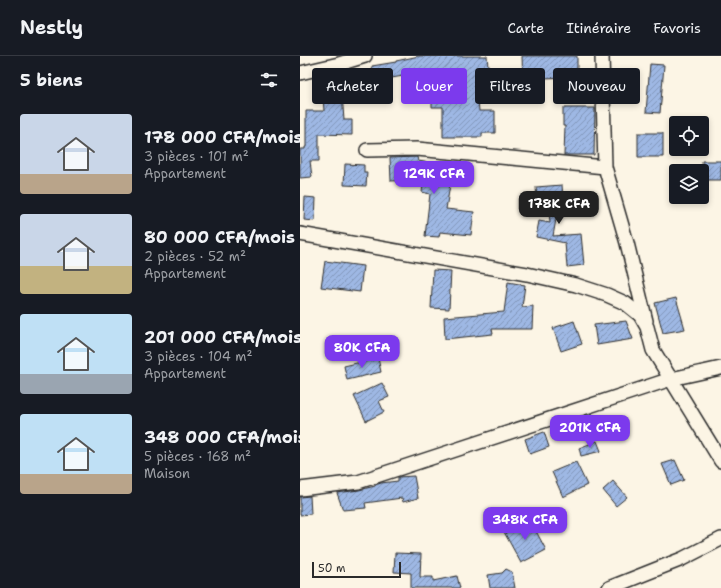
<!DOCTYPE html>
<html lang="fr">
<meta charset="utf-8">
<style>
:root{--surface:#171b24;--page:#20242c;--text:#f1f3f6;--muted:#9ea1a6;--line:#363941;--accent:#7c3aed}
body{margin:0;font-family:"Shantell Sans",sans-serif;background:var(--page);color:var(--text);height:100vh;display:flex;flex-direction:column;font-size:15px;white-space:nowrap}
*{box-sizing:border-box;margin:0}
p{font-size:13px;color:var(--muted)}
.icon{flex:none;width:22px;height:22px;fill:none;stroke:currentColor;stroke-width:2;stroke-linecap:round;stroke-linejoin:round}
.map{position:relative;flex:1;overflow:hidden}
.side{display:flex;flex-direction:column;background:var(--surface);width:300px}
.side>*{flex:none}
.banner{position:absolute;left:12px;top:12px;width:349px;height:36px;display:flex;gap:8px}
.fabs{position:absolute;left:369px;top:60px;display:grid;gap:8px}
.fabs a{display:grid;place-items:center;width:40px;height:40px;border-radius:4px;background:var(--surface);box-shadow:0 2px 6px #0003;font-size:20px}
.scale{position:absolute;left:12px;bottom:10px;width:89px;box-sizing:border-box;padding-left:4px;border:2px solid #2b2b2b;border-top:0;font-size:11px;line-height:14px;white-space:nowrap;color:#2b2b2b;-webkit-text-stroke:3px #fcf5e5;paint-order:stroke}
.price{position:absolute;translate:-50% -34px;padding:0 9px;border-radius:8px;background:var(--accent);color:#fff;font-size:13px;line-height:26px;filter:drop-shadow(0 1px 2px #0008)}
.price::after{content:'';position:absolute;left:50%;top:24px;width:12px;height:9px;margin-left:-6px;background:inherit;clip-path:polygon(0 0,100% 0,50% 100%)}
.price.on{background:#222;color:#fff}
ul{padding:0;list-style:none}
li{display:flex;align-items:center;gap:12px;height:100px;padding:0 20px}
li span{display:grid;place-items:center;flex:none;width:112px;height:80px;border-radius:4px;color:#555}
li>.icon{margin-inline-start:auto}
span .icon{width:48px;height:48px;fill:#fffc;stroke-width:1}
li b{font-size:17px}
h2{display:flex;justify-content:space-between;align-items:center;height:48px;padding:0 20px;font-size:17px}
.tag{padding:0 14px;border-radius:4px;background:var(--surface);box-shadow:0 2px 6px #0003;font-size:14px;line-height:36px}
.tag.on{background:var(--accent);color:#fff}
header{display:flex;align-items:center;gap:24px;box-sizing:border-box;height:56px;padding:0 20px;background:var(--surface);border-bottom:1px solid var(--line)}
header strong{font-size:19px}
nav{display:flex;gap:22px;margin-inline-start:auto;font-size:14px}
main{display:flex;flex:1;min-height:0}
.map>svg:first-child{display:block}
</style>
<header>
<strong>Nestly</strong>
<nav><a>Carte</a><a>Itinéraire</a><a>Favoris</a></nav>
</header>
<main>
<section class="side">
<h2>5 biens<svg class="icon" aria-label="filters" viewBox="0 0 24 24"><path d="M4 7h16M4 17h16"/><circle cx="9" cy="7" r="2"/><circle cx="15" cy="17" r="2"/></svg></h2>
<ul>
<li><span style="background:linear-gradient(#c9d6e8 75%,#b9a48a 0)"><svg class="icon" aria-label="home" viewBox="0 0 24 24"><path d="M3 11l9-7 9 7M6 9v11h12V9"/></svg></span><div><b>178 000 CFA/mois</b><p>3 pièces · 101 m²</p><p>Appartement</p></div></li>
<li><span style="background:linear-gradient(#c9d6e8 65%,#c2b280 0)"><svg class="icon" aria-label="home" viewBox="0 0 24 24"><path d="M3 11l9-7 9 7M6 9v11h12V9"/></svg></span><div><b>80 000 CFA/mois</b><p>2 pièces · 52 m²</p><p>Appartement</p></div></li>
<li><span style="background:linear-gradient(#bfe0f5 75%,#9aa5b1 0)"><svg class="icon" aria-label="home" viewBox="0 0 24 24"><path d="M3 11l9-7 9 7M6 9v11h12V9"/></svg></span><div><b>201 000 CFA/mois</b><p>3 pièces · 104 m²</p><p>Appartement</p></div></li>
<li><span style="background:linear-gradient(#bfe0f5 75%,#b9a48a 0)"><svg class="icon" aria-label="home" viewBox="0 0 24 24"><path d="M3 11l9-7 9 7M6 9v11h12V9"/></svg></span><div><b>348 000 CFA/mois</b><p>5 pièces · 168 m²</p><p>Maison</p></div></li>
</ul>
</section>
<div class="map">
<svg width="421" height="532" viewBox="0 0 421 532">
<defs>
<pattern id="building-hatch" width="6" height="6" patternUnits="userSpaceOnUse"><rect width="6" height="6" fill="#9eb8e4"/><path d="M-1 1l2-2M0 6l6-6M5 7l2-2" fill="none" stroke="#8196b9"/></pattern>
</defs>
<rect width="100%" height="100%" fill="#fcf5e5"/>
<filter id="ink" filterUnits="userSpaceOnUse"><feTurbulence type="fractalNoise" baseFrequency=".025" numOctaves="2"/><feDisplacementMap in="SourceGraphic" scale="8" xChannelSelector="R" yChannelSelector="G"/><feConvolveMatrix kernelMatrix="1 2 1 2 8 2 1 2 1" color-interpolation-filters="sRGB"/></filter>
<g filter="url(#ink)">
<!-- building -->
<path fill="url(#building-hatch)" stroke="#2b2b2b" d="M119 0H187L190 31 177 32 179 55H195V77H182V81H143V51H132V32L118 34 115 18 74 25 72 10 96 6V5Z
M222 0H277V21L242 22V27L223 28Z
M350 8 364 9 360 57 346 56Z
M42 38 44 64H52V79L19 78V105H10L12 121 0 122V93H5V91H6V55H24L23 40Z
M263 52H295L294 99H264L265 70H263Z
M338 77H363V101H338Z
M117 101 118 105 153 111 146 153 174 156 171 179 140 176 139 181 125 180 130 138 122 136 124 123 91 125 90 102Z
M402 105H421V124H403Z
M45 108 64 109V116H67L66 130 44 129Z
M262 129 264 157 257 158 253 180 281 178 284 209 267 211 265 187 236 181 239 165 250 167 248 144 237 145 236 131Z
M5 141 16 142 15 165 4 164Z
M25 205 63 210 60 236 21 231Z
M133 214 151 215 149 253 131 252Z
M208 226 225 229 222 251 233 250 232 273H192L193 278 145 283 144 261 204 256Z
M376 242 385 273 363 277 355 247Z
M274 265 282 288 261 295 253 272Z
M326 265 333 283 297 289 294 269Z
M78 302 81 316 47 324 44 310Z
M82 327 89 341 79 345 84 356 66 365 54 340Z
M292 357 300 377 287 382 280 361Z
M244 376 249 391 230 398 225 383Z
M297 385 301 395 281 400 279 392Z
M375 404 384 424 371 429 362 408Z
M276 406 287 429 263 441 252 416Z
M114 420 118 442 103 446 102 442 65 447 66 452 43 454 37 437 59 434 75 430V429L81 427 98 425V421Z
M313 425 327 441 316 450 303 434Z
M10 440 11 458 0 459V441Z
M229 462 246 494 221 507 204 476Z
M95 497 121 498 120 521H133V525L157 520 160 532H111V517L94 516Z
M206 513 212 516 215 532H190L188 519 202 517Z"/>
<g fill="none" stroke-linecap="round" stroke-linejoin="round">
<defs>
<path id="minor" d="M302 0 305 111 327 187 346 265
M0 17 39 8 65 0
M67 94 117 93 305 111
M0 178 227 218 276 229 307 239 325 247 340 259 347 271 353 294 421 405
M0 433 58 426 371 323 421 312
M309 532 382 503 421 483"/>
</defs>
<!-- minor casing -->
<use href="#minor" stroke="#2b2b2b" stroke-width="16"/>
<!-- minor -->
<use href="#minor" stroke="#fcf5e5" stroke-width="13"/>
</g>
</g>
</svg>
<div class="fabs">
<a><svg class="icon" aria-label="locate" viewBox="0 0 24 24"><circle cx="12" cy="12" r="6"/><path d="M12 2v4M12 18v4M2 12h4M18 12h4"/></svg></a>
<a><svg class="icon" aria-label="layers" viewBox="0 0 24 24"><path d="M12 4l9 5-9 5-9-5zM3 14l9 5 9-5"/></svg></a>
</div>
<div class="scale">50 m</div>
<b class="price" style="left:134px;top:139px">129K CFA</b>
<b class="price on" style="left:259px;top:169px">178K CFA</b>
<b class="price" style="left:62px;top:313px">80K CFA</b>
<b class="price" style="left:290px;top:393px">201K CFA</b>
<b class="price" style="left:225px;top:485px">348K CFA</b>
<div class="banner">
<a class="tag">Acheter</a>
<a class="tag on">Louer</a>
<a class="tag">Filtres</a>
<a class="tag">Nouveau</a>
</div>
</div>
</main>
